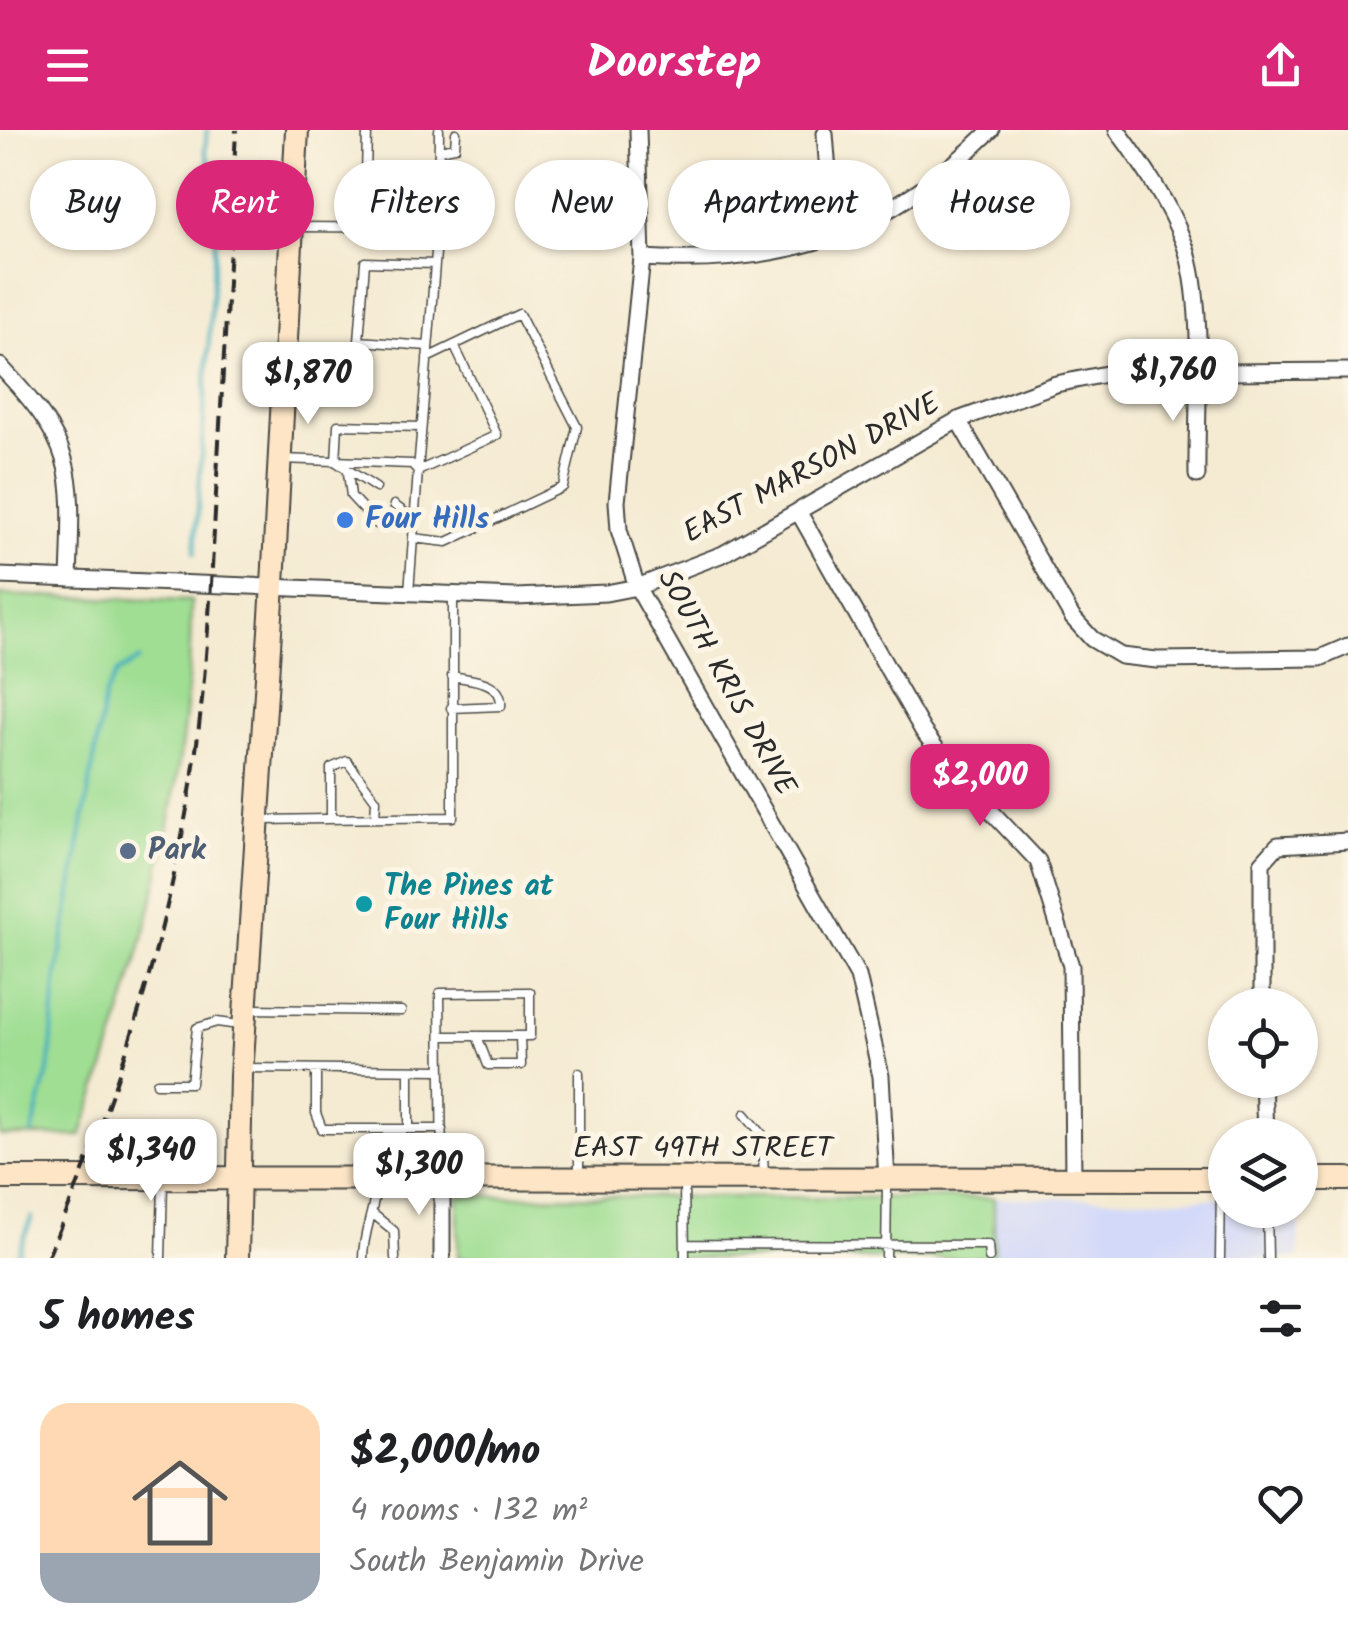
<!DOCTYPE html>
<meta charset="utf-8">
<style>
:root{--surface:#fff;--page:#f2f2f2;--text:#202124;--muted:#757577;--line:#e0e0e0;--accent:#db2777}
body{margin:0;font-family:Kalam,sans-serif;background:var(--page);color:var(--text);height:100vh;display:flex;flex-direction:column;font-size:38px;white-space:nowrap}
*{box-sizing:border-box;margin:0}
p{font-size:32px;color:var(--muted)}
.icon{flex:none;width:55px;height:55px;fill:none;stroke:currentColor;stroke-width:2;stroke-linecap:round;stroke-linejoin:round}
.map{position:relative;height:1128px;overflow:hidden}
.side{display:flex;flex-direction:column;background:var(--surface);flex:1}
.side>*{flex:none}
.guide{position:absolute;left:30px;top:30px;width:1290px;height:90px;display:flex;gap:20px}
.buttons{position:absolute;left:1208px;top:858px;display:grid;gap:20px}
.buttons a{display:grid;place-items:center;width:110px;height:110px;border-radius:50%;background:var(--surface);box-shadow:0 2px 8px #0004;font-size:50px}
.price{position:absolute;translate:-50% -85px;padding:0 22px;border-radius:20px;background:#fff;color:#222;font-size:32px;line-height:65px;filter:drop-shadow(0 2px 5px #0008)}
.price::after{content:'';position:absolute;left:50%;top:60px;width:30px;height:22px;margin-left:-15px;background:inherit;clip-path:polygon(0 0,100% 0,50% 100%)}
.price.active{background:var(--accent);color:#fff}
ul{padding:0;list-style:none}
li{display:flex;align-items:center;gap:30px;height:250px;padding:0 40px}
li+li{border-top:2px solid var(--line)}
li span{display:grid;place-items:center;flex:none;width:280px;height:200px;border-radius:30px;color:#555}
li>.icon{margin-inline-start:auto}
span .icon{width:120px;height:120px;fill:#fffc;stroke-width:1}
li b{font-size:42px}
h2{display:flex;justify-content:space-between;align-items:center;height:120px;padding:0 40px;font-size:42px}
.chip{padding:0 35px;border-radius:45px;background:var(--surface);box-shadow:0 2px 8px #0004;font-size:35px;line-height:90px}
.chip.active{background:var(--accent);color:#fff}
header{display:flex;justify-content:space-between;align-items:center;height:130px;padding:0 40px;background:var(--accent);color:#fff;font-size:45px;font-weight:800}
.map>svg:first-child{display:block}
</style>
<header><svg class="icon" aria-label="menu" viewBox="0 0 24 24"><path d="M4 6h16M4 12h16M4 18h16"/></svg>Doorstep<svg class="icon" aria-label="share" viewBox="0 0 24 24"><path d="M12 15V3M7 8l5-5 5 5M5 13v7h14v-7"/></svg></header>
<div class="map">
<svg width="1348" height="1128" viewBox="0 0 1348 1128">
<rect width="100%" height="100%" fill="#fcf5e5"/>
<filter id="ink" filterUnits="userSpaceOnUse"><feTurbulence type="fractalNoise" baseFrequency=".01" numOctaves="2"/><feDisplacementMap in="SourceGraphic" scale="20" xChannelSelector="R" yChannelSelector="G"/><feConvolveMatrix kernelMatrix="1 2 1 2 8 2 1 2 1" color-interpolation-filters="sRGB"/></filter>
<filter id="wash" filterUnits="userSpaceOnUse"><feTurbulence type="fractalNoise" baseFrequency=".0048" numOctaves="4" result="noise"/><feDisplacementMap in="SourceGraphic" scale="40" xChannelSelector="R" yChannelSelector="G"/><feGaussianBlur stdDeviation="2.25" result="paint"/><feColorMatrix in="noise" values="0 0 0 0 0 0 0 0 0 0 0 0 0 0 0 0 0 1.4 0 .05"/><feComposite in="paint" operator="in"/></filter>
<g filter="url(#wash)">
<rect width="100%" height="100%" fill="#f5ebd3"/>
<!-- built -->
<path fill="#d3d9f9" d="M994 1068 1225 1069V1080H1299V1128H994Z"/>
<!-- park -->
<path fill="#9fde93" stroke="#65845f" stroke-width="2.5" d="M0 465 191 471C191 653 142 835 81 1006H0Z
M458 1066 994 1068V1128H458Z"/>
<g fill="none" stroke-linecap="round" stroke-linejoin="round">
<!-- stream -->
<path stroke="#41afbd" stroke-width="4" d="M195 423 219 57 205 21 207 0
M32 1004 50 933 56 852 105 565 118 542 139 530
M16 1128 32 1087"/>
</g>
</g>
<g filter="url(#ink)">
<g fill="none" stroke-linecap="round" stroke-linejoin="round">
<defs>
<path id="lane" d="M439 20 455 17 456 3
M297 97 438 98 418 341 497 305 454 215
M365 97 367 0
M438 98 439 0
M428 216 359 211 365 132 435 134
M282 329 412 334 418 341 409 462
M348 343 351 366 377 394 414 389
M376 358 336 332 338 295 421 297
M394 375 414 389
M413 408 447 412 563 357 577 297 519 184 427 228
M451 578 501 576C503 550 471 550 452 546
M331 689V638L347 631 376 670 375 688
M262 690 453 687V465
M249 879 401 881
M441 906H530V862L440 863 442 1044
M477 906 488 935H521L520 906
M245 938 441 940
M316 939V983L322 999H442
M157 953H191L197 898 217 892 239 895
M745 984 762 1004 764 1045
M409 999V940
M579 1044V943
M684 1053 685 1128
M1267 1080 1268 1128
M373 1084 394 1101 395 1128
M685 1114 988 1115 989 1128
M161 1128 163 1052
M363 1128C363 1100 376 1079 376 1051
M886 1128 887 1054
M1220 1128 1221 1054"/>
<path id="street" d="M638 0 642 128 617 372 619 400 637 457 858 846 881 946 887 1050
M1117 0C1143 35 1168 72 1184 113 1206 171 1196 281 1197 345
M825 4 829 54 848 102
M642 128C787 137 887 103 991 0
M0 236C77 317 73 340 69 449
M958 290 1072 487 1092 509 1121 526 1157 530 1320 528 1348 516
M798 381 923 601 953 641 1038 731 1071 836 1073 1049
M0 446 516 467 606 463 637 457 723 424 958 290 1056 254 1111 243 1348 241
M1262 875V733L1278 715 1348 711
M1263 950 1265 1005
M442 1128V1048"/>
<path id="secondary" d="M0 1048 1225 1049
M1300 1049H1348
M237 1128 241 946 273 455 297 0"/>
</defs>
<!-- lane casing -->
<use href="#lane" stroke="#494844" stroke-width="11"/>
<!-- street casing -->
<use href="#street" stroke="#494844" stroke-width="19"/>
<!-- secondary casing -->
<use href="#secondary" stroke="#494844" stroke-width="26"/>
<!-- lane -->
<use href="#lane" stroke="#fff" stroke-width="8"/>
<!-- street -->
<use href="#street" stroke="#fff" stroke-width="15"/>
<!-- secondary -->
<use href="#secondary" stroke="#fde5c5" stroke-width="22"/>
<!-- rail -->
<path stroke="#2b2b2b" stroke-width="4" stroke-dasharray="15 8" stroke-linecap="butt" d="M47 1128C108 989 156 846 184 695 205 586 210 474 216 364 223 242 230 121 236 0"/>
</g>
</g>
<!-- markers -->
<circle fill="#3f7fe0" stroke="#fcf5e5" stroke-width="4" cx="345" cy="390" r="10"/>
<circle fill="#5c6f8a" stroke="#fcf5e5" stroke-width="4" cx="128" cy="721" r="10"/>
<circle fill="#0f9aa8" stroke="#fcf5e5" stroke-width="4" cx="364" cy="774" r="10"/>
<g text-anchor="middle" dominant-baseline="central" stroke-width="10" stroke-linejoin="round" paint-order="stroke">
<!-- street labels -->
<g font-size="30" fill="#2b2b2b" stroke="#fcf5e5">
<text transform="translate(812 339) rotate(-28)">EAST MARSON DRIVE</text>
<text transform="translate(726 553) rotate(61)">SOUTH KRIS DRIVE</text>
<text x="703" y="1019">EAST 49TH STREET</text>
</g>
<!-- shop labels -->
<g font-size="30" font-weight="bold" fill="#366cbe" stroke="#fcf5e5" text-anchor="start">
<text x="365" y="390">Four Hills</text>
</g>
<!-- service labels -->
<g font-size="30" font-weight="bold" fill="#4e5e75" stroke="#fcf5e5" text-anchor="start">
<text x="148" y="721">Park</text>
</g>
<!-- culture labels -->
<g font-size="30" font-weight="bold" fill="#0d838f" stroke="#fcf5e5" text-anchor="start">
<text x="384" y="757">The Pines at<tspan x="384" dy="34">Four Hills</tspan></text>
</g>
</g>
</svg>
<div class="buttons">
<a><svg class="icon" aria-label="locate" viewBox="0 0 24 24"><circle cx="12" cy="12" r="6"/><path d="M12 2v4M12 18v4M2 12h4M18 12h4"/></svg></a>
<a><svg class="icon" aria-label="layers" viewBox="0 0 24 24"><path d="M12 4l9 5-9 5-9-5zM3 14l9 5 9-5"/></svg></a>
</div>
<b class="price" style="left:1173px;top:294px">$1,760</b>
<b class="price" style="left:308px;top:297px">$1,870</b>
<b class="price active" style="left:980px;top:699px">$2,000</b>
<b class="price" style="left:151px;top:1074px">$1,340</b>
<b class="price" style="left:419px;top:1088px">$1,300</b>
<div class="guide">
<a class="chip">Buy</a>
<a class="chip active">Rent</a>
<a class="chip">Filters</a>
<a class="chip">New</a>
<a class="chip">Apartment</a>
<a class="chip">House</a>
</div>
</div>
<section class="side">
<h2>5 homes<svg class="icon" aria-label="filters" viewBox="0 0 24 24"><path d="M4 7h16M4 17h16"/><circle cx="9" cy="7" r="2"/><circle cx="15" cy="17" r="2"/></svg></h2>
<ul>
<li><span style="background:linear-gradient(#ffd9b3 75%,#9aa5b1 0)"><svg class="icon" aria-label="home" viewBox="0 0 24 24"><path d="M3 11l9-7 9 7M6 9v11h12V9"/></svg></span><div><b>$2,000/mo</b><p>4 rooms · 132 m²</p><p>South Benjamin Drive</p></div><svg class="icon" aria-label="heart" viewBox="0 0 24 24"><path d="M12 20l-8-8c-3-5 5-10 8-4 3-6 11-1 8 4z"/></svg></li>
</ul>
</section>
